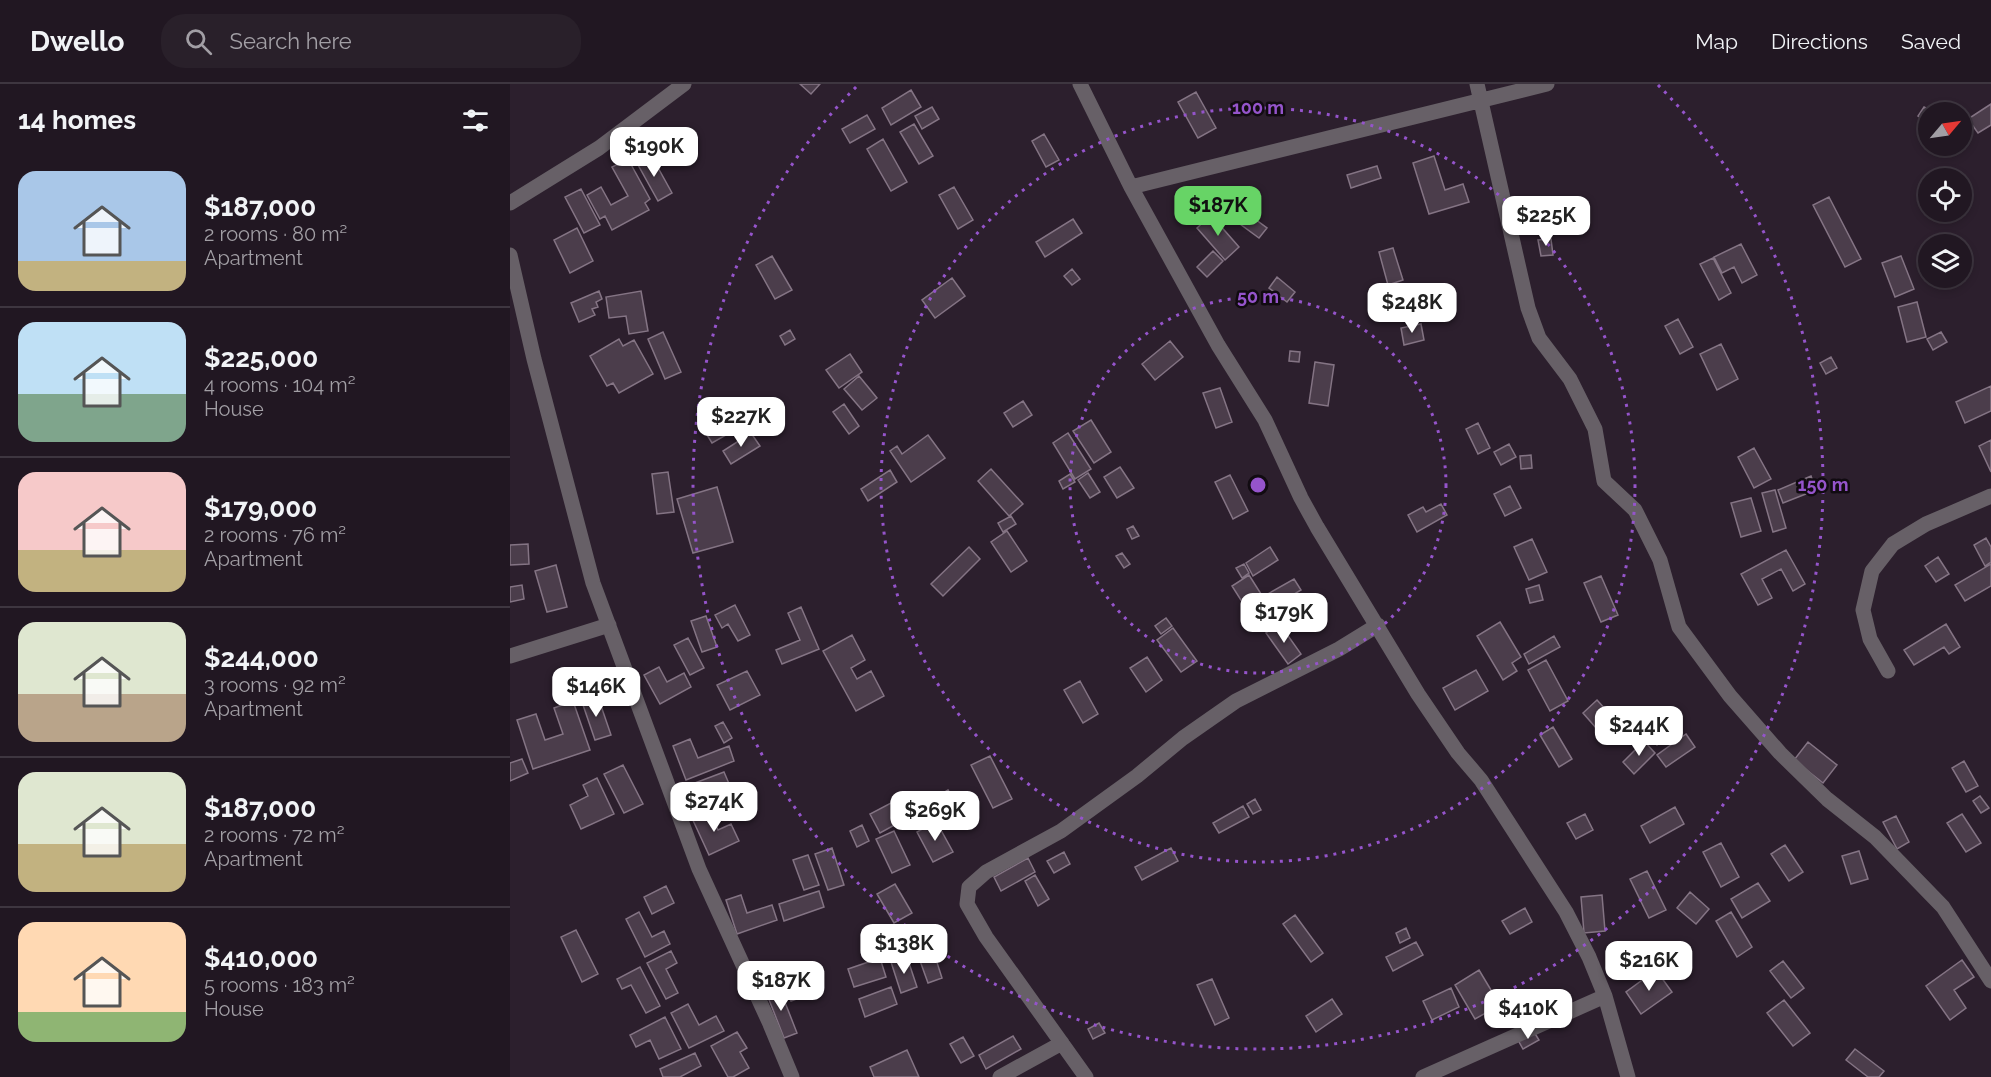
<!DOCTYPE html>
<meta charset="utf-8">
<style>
:root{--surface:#211722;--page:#29202a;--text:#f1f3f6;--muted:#a29fa5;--line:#3e3640;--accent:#67d466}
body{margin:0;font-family:Raleway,sans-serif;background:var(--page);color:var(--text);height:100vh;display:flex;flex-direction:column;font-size:22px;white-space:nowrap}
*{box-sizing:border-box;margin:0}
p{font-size:20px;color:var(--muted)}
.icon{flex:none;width:33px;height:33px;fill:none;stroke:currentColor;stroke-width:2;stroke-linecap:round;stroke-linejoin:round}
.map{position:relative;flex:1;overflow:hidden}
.sheet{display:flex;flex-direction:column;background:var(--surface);width:510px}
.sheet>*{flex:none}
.needle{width:39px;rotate:61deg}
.tools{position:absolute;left:1408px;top:18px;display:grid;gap:12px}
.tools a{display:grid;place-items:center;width:54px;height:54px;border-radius:50%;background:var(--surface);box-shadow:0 3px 9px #0003,0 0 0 2px var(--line);font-size:30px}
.price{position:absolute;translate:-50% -51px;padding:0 14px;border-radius:12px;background:#fff;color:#222;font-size:20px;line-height:39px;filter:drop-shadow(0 2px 3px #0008)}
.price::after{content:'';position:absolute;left:50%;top:36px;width:18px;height:14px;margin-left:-9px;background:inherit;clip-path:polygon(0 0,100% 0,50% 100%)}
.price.on{background:var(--accent);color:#111}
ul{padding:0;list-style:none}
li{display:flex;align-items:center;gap:18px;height:150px;padding:0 18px}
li+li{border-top:2px solid var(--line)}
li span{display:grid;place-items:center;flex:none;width:168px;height:120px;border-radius:18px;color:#555}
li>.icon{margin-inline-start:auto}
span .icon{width:72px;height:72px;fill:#fffc;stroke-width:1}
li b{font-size:26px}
h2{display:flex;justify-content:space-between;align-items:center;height:72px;padding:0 18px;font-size:26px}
header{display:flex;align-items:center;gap:36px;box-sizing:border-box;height:84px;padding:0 30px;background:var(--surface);border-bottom:2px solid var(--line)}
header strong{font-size:28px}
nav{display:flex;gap:33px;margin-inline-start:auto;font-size:21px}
.search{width:420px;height:54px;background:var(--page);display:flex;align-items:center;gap:15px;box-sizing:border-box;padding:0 21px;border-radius:24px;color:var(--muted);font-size:22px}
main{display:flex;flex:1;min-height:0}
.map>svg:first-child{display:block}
</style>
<header>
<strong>Dwello</strong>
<div class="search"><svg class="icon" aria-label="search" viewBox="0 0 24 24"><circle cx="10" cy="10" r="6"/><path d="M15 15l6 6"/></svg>Search here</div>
<nav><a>Map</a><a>Directions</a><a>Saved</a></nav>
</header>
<main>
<section class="sheet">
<h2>14 homes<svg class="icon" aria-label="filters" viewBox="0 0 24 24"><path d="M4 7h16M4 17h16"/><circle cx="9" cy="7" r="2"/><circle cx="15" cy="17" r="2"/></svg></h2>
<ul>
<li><span style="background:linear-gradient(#a9c7e8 75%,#c2b280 0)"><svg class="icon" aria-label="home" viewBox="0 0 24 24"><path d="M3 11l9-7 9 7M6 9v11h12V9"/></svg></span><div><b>$187,000</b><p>2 rooms · 80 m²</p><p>Apartment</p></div></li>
<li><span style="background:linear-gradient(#bfe0f5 60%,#7fa58c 0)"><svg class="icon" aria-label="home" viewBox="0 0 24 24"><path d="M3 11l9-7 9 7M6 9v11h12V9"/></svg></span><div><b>$225,000</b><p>4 rooms · 104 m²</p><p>House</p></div></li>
<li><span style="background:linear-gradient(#f6c9c9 65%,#c2b280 0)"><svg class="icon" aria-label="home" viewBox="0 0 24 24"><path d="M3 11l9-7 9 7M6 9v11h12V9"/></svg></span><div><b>$179,000</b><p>2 rooms · 76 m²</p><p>Apartment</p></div></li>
<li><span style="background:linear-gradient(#dfe7d0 60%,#b9a48a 0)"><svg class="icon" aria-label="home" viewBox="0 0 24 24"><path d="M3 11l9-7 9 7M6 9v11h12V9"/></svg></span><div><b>$244,000</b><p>3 rooms · 92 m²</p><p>Apartment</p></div></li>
<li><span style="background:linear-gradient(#dfe7d0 60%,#c2b280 0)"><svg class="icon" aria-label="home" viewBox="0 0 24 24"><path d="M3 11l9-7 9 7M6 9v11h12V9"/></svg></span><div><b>$187,000</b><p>2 rooms · 72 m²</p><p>Apartment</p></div></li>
<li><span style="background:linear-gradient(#ffd9b3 75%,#8fb573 0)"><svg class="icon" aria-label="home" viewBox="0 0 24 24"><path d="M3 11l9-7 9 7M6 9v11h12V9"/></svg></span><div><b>$410,000</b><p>5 rooms · 183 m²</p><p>House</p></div></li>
</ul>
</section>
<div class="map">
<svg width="1481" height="993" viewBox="0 0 1481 993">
<rect width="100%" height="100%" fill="#2c1f2d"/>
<!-- building -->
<path fill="#4b3d4b" stroke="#847484" stroke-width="1.5" d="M290 0H310L301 10Z
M401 6 411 23 381 41 372 24Z
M686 8 706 44 688 54 668 18Z
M1481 20V41L1468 49 1458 35Z
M422 23 429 35 412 45 405 32Z
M1414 23 1423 28H1419V39L1408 32Z
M357 31 365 45 340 59 332 45Z
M404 40 423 72 409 80 390 48Z
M534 50 549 76 536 83 522 57Z
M373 55 397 98 381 107 357 65Z
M141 71 162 109 148 117 127 79Z
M924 72 935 106 953 100 959 118 919 130 903 79Z
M118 75 140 115 135 119 139 126 102 146 95 132 90 135 77 111 91 103 101 121 118 112 102 83Z
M867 82 871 94 841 104 837 91Z
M444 103 463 136 448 145 429 111Z
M71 105 90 141 74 149 55 113Z
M1319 113 1351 175 1335 183 1303 121Z
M734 127 757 144 749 154 726 137Z
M701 131 729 163 715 176 687 144Z
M563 135 572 149 535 173 526 158Z
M67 144 83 177 60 189 44 156Z
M1041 155 1043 171 1031 172 1028 156Z
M1231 160 1247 191 1232 199 1224 183 1212 189 1204 173Z
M883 164 893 196 878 201 869 168Z
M703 167 713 177 697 193 687 183Z
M262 172 282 206 265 215 246 181Z
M1391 172 1404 205 1385 213 1372 179Z
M1203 174 1221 209 1209 216 1190 180Z
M562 185 570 195 562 201 554 192Z
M767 193 785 208 777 218 759 204Z
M442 194 455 212 425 234 412 216Z
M89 207 92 215 86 218 88 223 82 225 85 231 69 238 61 219Z
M131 207 138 247 119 250 116 232 99 234 96 213Z
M1407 218 1416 253 1397 258 1388 223Z
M1168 235 1183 263 1170 270 1155 242Z
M911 240 914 256 894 261 891 244Z
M280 246 285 255 275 261 270 252Z
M153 248 171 288 155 295 138 255Z
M1431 248 1437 258 1423 266 1417 255Z
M109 255 113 262 124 256 143 290 109 309 103 299 97 302 80 272Z
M660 257 673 273 645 296 632 280Z
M1211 260 1228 295 1207 306 1190 270Z
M780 267 790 268 789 278 779 277Z
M340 270 352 288 329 304 316 286Z
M1321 273 1327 284 1316 290 1310 279Z
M805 278 824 281 818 322 799 319Z
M349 292 367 314 352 326 334 305Z
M1481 302V327L1455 339 1446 318Z
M710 304 722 338 706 344 693 309Z
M513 317 522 331 503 343 494 329Z
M334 320 349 342 339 350 323 328Z
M218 321 230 343 202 359 189 338Z
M581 336 601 368 584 379 563 347Z
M968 339 980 364 968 370 956 345Z
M241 349 250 362 221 380 213 367Z
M558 349 581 385 565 395 543 359Z
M418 351 435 374 401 398 380 367 387 362 392 370Z
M1481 356V388L1469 362Z
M999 360 1006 373 991 381 984 368Z
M1244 364 1261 395 1244 404 1228 373Z
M1021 371 1022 384 1011 385 1010 372Z
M610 383 624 404 607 414 594 393Z
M481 385 513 420 499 432 468 397Z
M380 386 387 398 358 417 351 405Z
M158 388 164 428 147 430 142 390Z
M578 389 590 408 580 414 568 396Z
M560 390 565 398 553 405 549 397Z
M720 391 738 427 723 435 705 398Z
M1301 392 1306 406 1273 419 1268 406Z
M1000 402 1011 424 995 432 984 410Z
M207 403 223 458 183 469 167 415Z
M1265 406 1276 444 1263 448 1252 409Z
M1241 414 1251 447 1231 453 1221 419Z
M931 420 937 431 907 448 898 431 913 423 916 428Z
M501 432 506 440 493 448 488 439Z
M623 442 629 452 622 455 617 445Z
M497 447 517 477 501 488 481 458Z
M1476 454 1481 463V478L1475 482 1464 461Z
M1022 455 1037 488 1019 496 1004 463Z
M18 460 19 480 0 481V461Z
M459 463 470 475 433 512 421 500Z
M760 463 768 476 743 492 736 479Z
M1276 466 1295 500 1283 507 1271 485 1252 495 1262 514 1248 521 1231 490Z
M612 469 620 480 614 484 606 472Z
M1428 473 1439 490 1426 498 1415 482Z
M734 480 739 489 732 494 726 484Z
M1481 480V502L1455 517 1445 501Z
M46 481 57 523 37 528 25 487Z
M739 491 758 521 741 532 722 502Z
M1091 492 1108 531 1091 538 1074 499Z
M784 495 791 506 763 523 756 511Z
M12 501 14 515 0 518V503Z
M1029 501 1033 516 1020 519 1016 505Z
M225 521 240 551 228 557 218 540 212 544 205 531Z
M291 523 309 565 272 580 266 566 290 556 278 529Z
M196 532 207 563 192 568 181 537Z
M656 534 662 542 651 550 645 542Z
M990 538 1011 573 1002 579 1007 587 993 596 967 552Z
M769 539 791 570 778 580 756 549Z
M1436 540 1450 563 1439 570 1434 563 1404 581 1394 566Z
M663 544 687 577 671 588 647 556Z
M342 551 355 576 341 584 347 595 361 587 374 612 346 627 313 567Z
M1044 552 1050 563 1019 580 1014 570Z
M178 554 194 584 180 591 164 561Z
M637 573 652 596 636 608 620 584Z
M1036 576 1058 617 1040 627 1018 586Z
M149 583 157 598 174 589 181 603 150 620 134 591Z
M966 586 978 607 945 626 933 604Z
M237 587 250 611 220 626 207 601Z
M570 597 588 630 573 639 554 606Z
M88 613 101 651 85 656 72 618Z
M1087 616 1115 647 1100 660 1073 629Z
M63 617 80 666 23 685 7 636 26 630 35 656 53 650 44 624Z
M1157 636 1165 648 1147 661 1139 649Z
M213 638 222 654 214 659 205 642Z
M1043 643 1062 675 1049 683 1030 651Z
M1176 650 1185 663 1156 683 1147 671Z
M180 655 188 674 219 662 224 677 176 696 163 662Z
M1134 657 1145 669 1124 690 1113 678Z
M1298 658 1327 681 1313 699 1284 676Z
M480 672 502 715 483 724 461 681Z
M12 675 18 689 0 697V679Z
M1454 677 1468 702 1456 708 1442 684Z
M113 681 133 720 114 729 94 690Z
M214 688 220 702 182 717 177 702Z
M87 694 104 730 71 745 60 721 78 712 73 701Z
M438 706 454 733 442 740 426 713Z
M400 709 410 727 370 749 360 730Z
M1470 712 1479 724 1471 729 1463 717Z
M745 715 751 726 743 730 737 720Z
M733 722 739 733 709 749 703 739Z
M1165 723 1174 740 1140 759 1131 742Z
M199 725 208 746 221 740 229 757 199 771 181 732Z
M1075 730 1083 746 1066 755 1057 739Z
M1452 730 1471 759 1456 768 1437 739Z
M1386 732 1399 758 1387 765 1373 738Z
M426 737 443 768 423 778 407 748Z
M352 741 359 757 347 763 340 747Z
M384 747 400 781 382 789 366 755Z
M1211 759 1229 793 1211 803 1193 768Z
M1275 761 1293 788 1279 797 1261 770Z
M322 764 334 801 318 806 305 770Z
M661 764 668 777 632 796 625 783Z
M1349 767 1358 795 1341 800 1332 772Z
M554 768 560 780 544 789 537 777Z
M298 771 309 801 294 806 283 776Z
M518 774 525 788 491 807 484 793Z
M1137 787 1156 826 1139 834 1120 795Z
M525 791 539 815 528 822 515 797Z
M1248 799 1260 817 1232 834 1221 815Z
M385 800 402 829 384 839 367 810Z
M156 802 164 819 142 830 134 813Z
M309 807 314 823 274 837 269 820Z
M1180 808 1199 825 1186 840 1167 824Z
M231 811 237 829 262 821 267 836 227 850 216 816Z
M1092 811 1095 847 1074 849 1071 813Z
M1015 824 1022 838 1000 850 992 837Z
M129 828 142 853 154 847 160 860 135 873 116 835Z
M1221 828 1242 863 1227 873 1206 837Z
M785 831 813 869 801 878 773 840Z
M896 844 900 854 890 859 886 849Z
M66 846 88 890 72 898 51 853Z
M906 858 913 871 883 887 876 873Z
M161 867 167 879 156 885 168 909 156 915 137 879Z
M424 869 432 894 418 899 409 874Z
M397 873 407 903 391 909 381 878Z
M370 874 376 893 344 903 338 885Z
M1452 876 1464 893 1444 906 1456 924 1440 936 1416 902Z
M1273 877 1294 904 1281 914 1260 887Z
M130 883 150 922 136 929 121 901 112 905 107 895Z
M969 886 990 921 965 935 945 901Z
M1146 886 1162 908 1131 930 1116 908Z
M702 895 719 934 705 941 687 901Z
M269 903 287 949 274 954 256 908Z
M288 903 292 913 281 917 277 907Z
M381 903 387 920 355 933 349 915Z
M941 904 949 923 922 936 913 917Z
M822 915 832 930 806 948 796 932Z
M1274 916 1300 949 1283 962 1257 929Z
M178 920 189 941 206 932 214 947 179 964 161 929Z
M155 933 171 965 149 975 140 956 126 963 120 951Z
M589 939 595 949 583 955 578 945Z
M227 948 237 964 230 968 239 984 223 993H218L201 962Z
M1024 948 1029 956 1013 965 1008 956Z
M503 952 511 965 476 985 469 971Z
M453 953 464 972 451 979 440 960Z
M1345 965 1374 987 1369 993H1358L1336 976Z
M397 966 409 993H364L360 983Z
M185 969 191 982 170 993H153L150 985Z"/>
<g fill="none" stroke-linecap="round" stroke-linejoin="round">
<!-- minor -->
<path stroke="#676067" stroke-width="15" d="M570 0 621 103 708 261 755 336 791 414 807 443 908 610 948 669 971 696 1056 828 1079 873 1095 912 1118 993
M967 0 1018 224 1029 254 1060 295 1085 345 1094 397 1125 426 1150 476 1169 543 1220 612 1270 669 1317 715 1365 753 1433 823 1481 897
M621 103 1037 0
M0 119 89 64 174 0
M0 171 24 275 83 499 189 785 260 940 282 993
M0 572 99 541
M1378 587 1360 555 1353 526 1362 487 1383 460 1416 440 1481 412
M490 993 552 959
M576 993 476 853 457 820 459 803 476 788 551 747 627 692 673 654 726 617 829 565 868 541
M913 993 1095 912"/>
</g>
<!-- distance rings -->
<g fill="none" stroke="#9554cb" stroke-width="3" stroke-dasharray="3 6">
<circle cx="748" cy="401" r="188"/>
<circle cx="748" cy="401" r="377"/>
<path d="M1148 1A565 565 0 1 1 348 1"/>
</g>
<circle cx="748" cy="401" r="9" fill="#9554cb" stroke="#110b11" stroke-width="3"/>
<g font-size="18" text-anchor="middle" font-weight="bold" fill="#9554cb" stroke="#110b11" stroke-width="5" stroke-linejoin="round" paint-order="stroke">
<text x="748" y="30">100 m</text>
<text x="748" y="219">50 m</text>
<text x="1313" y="407">150 m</text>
</g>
</svg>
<div class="tools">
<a><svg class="needle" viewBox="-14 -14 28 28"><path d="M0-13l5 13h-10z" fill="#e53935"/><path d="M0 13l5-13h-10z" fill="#a29fa5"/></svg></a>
<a><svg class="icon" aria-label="locate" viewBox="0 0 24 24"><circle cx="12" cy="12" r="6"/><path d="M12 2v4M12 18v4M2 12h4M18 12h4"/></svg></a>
<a><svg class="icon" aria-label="layers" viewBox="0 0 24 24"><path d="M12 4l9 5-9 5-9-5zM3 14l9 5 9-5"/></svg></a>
</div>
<b class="price" style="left:144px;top:94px">$190K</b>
<b class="price on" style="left:708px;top:153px">$187K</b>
<b class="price" style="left:1036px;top:163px">$225K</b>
<b class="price" style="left:902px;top:250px">$248K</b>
<b class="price" style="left:231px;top:364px">$227K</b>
<b class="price" style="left:774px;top:560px">$179K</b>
<b class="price" style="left:86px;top:634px">$146K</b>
<b class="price" style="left:1129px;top:673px">$244K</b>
<b class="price" style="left:204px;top:749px">$274K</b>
<b class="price" style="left:425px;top:758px">$269K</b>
<b class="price" style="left:394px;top:891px">$138K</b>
<b class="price" style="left:1139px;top:908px">$216K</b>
<b class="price" style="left:271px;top:928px">$187K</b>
<b class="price" style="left:1018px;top:956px">$410K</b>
</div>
</main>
